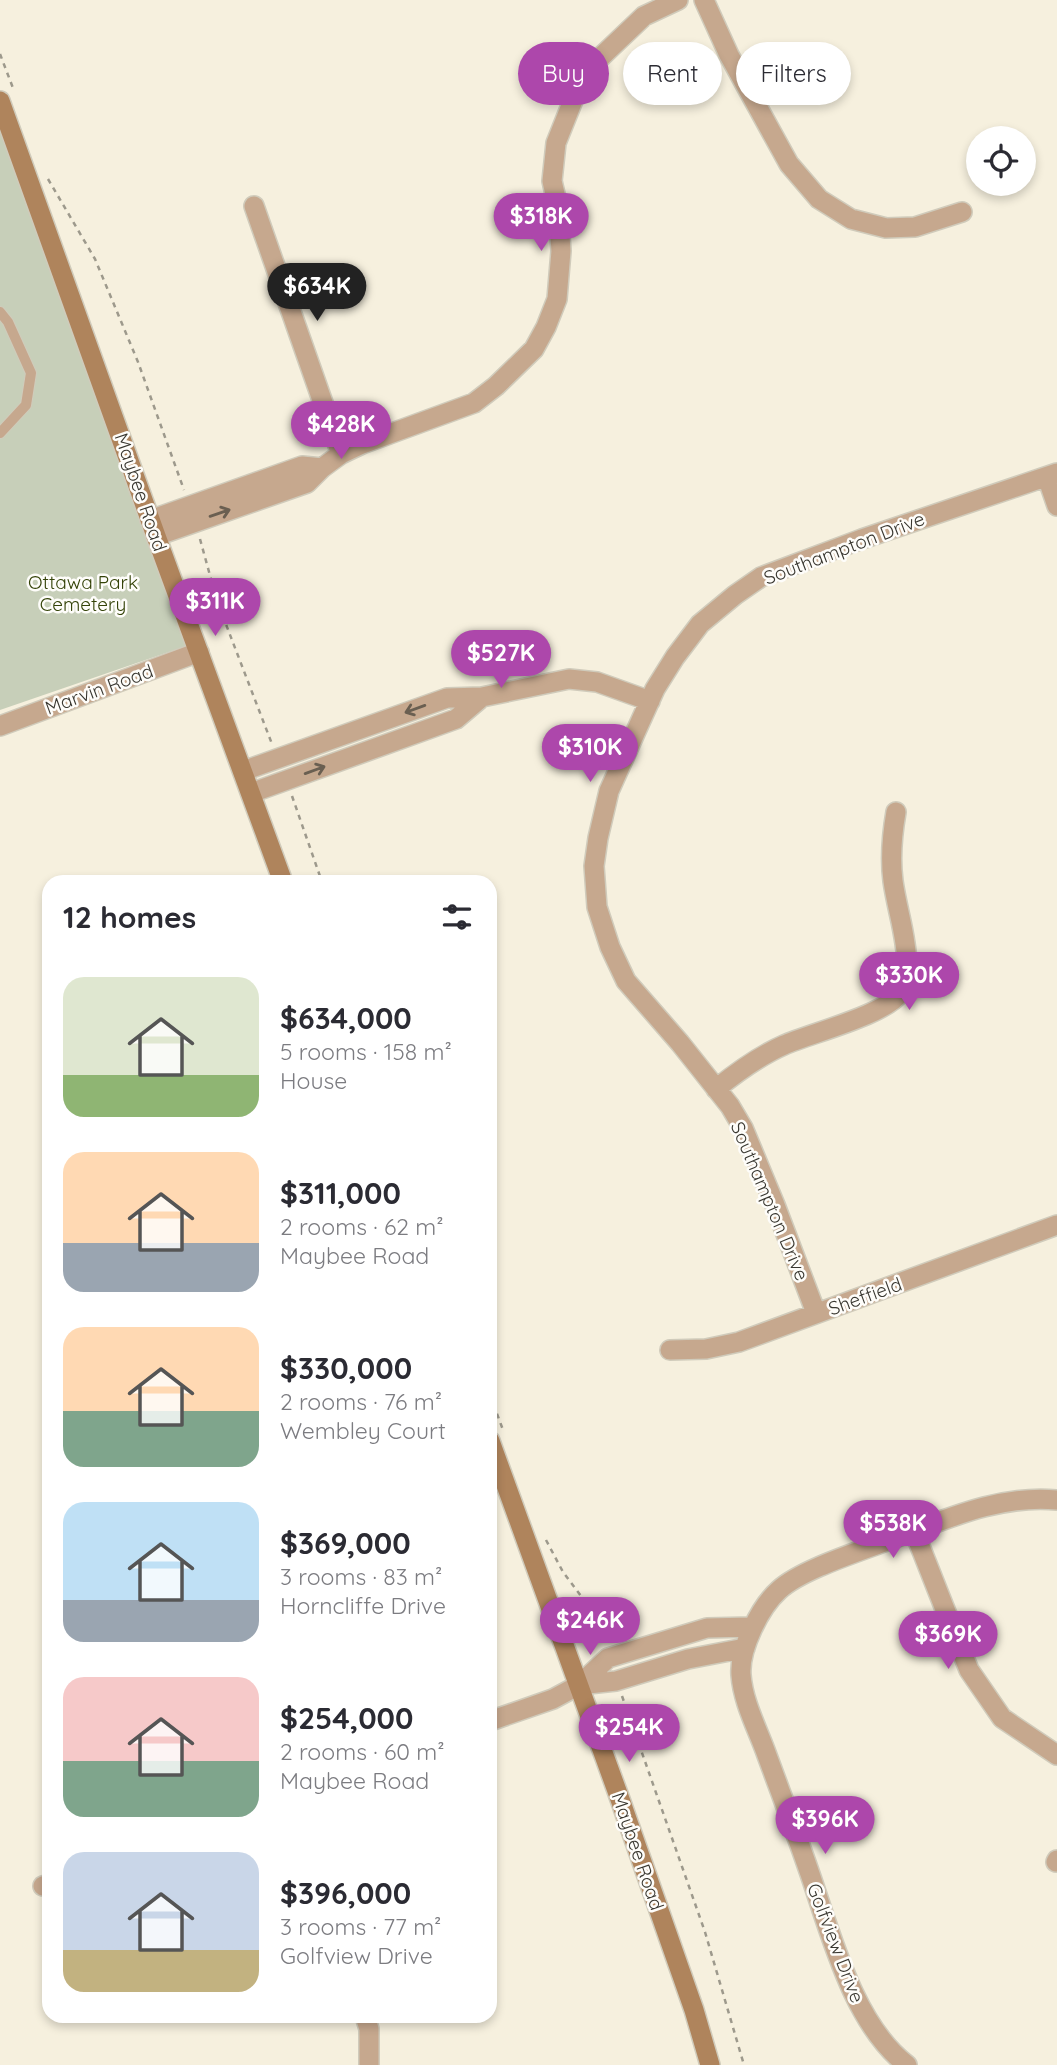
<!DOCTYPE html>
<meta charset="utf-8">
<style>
:root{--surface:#fff;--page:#f7f7f7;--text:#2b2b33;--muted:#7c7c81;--accent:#ad47ab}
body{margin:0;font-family:Quicksand,sans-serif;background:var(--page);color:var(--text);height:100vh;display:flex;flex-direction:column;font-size:26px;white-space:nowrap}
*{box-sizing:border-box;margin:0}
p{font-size:23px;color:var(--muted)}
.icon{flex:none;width:38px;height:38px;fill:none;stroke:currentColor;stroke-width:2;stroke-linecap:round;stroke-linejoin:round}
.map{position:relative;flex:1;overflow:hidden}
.drawer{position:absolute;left:42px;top:875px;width:455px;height:1148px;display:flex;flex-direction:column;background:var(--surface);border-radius:21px;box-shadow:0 4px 10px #0003}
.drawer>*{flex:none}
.guide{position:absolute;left:518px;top:42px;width:434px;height:63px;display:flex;gap:14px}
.fabs{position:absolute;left:966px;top:126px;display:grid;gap:14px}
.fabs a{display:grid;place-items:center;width:70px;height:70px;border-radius:50%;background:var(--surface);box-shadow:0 4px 10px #0003;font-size:35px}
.price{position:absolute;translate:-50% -60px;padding:0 16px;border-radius:24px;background:var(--accent);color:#fff;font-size:23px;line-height:46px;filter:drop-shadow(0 2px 4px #0008)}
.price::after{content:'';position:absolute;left:50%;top:42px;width:21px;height:16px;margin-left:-10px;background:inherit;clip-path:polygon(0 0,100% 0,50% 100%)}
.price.selected{background:#222;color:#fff}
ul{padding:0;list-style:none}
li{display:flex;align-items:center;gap:21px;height:175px;padding:0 21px}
li span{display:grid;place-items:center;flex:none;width:196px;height:140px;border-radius:21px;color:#555}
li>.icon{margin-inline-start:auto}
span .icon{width:84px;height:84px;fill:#fffc;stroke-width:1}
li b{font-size:30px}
h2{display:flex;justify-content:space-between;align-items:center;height:84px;padding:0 21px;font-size:30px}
.tag{padding:0 24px;border-radius:32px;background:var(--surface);box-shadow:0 4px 10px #0003;font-size:24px;line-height:63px}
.tag.selected{background:var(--accent);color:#fff}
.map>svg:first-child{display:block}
</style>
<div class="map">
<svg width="1057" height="2065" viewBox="0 0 1057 2065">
<rect width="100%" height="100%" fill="#f6f0de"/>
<!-- green -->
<path fill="#c7cfb9" d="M0 122 189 645 0 710Z"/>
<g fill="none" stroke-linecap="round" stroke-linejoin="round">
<defs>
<path id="service" d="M0 312 8 322 31 373 26 405 0 433"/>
<path id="minor" d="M704 0 729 55 789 164 819 199 851 219 886 228 915 227 962 212
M254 206 341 454
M322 468 341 454 362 444 474 403 496 386 534 349 546 327 557 299 561 251 558 207 552 181 556 143 584 73 644 16 678 0
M1047 477 1057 506
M150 520 302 466 322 468 307 483 156 536
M482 697 569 679 597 682 650 701
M0 726 199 652
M243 771 447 698 482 697 456 719 251 793
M716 1089C737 1072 759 1056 784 1045 811 1033 886 1015 901 992 905 984 907 974 907 966 907 937 897 910 893 881 890 858 892 835 896 812
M816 1313 775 1205 743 1128 730 1106 680 1043 626 981 610 947 597 907 594 866 598 838 609 791 655 689 675 657 700 624 735 595 761 577 862 539 1057 473
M670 1350 706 1349 739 1342 1057 1225
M914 1531 969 1670 1002 1718 1057 1755
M745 1648 688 1659 616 1681 579 1685 608 1658 707 1628 752 1627
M490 1721 553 1699 579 1685
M1056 1862 1057 1860
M43 1886 49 1884
M365 2016 369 2029V2065
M907 2065C854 2025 831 1935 810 1874 796 1833 780 1791 765 1750 756 1726 743 1701 741 1675 739 1649 760 1607 779 1590 801 1570 855 1553 884 1542 940 1522 997 1494 1057 1500"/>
<path id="secondary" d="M0 101 156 536 283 882
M490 1441 621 1802 694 2010 710 2065"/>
</defs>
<!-- service casing -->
<use href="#service" stroke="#d0cbbb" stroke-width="12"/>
<!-- minor casing -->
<use href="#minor" stroke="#d0cbbb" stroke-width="22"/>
<!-- secondary casing -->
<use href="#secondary" stroke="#d0cbbb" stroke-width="22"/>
<!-- path -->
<path stroke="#9d998c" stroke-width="2.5" stroke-dasharray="5 5" stroke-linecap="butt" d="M0 54 13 88
M48 179 95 259 138 362 184 490
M200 539 217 601 272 744
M292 796 322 882
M490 1395 503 1430
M546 1540 563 1572 593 1612 603 1640
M622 1696 705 1932 744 2065"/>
<!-- service -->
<use href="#service" stroke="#c6a88e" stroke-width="10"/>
<!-- minor -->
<use href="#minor" stroke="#c6a88e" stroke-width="19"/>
<!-- secondary -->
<use href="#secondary" stroke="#af845c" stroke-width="19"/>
</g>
<!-- one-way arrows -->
<defs><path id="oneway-shaft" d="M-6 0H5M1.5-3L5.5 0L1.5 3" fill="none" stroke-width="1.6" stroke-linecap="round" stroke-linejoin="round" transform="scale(1.75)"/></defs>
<g stroke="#6a5f51">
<use href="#oneway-shaft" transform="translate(220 513) rotate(-19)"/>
<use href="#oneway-shaft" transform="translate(415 709) rotate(160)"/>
<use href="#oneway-shaft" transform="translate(315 770) rotate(-20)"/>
</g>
<g text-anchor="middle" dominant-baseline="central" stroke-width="5" stroke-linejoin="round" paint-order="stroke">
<!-- street labels -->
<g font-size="19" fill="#393730" stroke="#fefdfa">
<text transform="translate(141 492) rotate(71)">Maybee Road</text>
<text transform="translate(844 548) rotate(-21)">Southampton Drive</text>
<text transform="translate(99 689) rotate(-20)">Marvin Road</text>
<text transform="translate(770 1201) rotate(67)">Southampton Drive</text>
<text transform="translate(865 1296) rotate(-20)">Sheffield</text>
<text transform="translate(638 1851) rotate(71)">Maybee Road</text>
<text transform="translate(836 1943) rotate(69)">Golfview Drive</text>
</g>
<!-- park labels -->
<g font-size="19" fill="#344308" stroke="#fefdfa">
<text x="83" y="582">Ottawa Park<tspan x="83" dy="22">Cemetery</tspan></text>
</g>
</g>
</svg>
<div class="fabs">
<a><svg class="icon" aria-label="locate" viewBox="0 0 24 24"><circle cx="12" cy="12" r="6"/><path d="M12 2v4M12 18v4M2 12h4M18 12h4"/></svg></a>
</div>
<b class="price" style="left:541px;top:253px">$318K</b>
<b class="price selected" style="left:317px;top:323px">$634K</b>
<b class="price" style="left:341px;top:461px">$428K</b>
<b class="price" style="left:215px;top:638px">$311K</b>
<b class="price" style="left:501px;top:690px">$527K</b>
<b class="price" style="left:590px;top:784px">$310K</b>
<b class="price" style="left:909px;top:1012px">$330K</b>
<b class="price" style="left:893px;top:1560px">$538K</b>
<b class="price" style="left:590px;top:1657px">$246K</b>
<b class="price" style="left:948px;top:1671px">$369K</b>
<b class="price" style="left:629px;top:1764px">$254K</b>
<b class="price" style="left:825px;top:1856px">$396K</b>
<div class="guide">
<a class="tag selected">Buy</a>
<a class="tag">Rent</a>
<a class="tag">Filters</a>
</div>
<section class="drawer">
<h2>12 homes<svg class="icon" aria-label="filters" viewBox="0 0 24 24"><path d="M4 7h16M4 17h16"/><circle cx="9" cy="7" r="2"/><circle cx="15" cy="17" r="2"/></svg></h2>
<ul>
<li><span style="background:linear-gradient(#dfe7d0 70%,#8fb573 0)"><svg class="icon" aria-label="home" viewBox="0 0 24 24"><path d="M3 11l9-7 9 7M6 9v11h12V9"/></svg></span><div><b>$634,000</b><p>5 rooms · 158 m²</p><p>House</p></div></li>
<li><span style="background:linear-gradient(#ffd9b3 65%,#9aa5b1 0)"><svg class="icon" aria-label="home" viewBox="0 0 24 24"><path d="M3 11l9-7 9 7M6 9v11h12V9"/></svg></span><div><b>$311,000</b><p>2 rooms · 62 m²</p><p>Maybee Road</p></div></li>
<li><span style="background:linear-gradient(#ffd9b3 60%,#7fa58c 0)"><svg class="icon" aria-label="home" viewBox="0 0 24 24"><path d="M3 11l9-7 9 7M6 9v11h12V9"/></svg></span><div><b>$330,000</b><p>2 rooms · 76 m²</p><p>Wembley Court</p></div></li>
<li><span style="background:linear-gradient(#bfe0f5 70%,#9aa5b1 0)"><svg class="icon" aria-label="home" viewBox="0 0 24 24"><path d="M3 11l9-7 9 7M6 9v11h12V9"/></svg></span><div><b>$369,000</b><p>3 rooms · 83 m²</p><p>Horncliffe Drive</p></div></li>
<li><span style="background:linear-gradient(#f6c9c9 60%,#7fa58c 0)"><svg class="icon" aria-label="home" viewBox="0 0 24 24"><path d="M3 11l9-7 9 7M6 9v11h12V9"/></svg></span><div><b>$254,000</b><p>2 rooms · 60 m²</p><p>Maybee Road</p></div></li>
<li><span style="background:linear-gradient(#c9d6e8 70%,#c2b280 0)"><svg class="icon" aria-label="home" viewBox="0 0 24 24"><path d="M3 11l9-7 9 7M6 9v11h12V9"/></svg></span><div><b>$396,000</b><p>3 rooms · 77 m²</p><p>Golfview Drive</p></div></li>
</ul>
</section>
</div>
